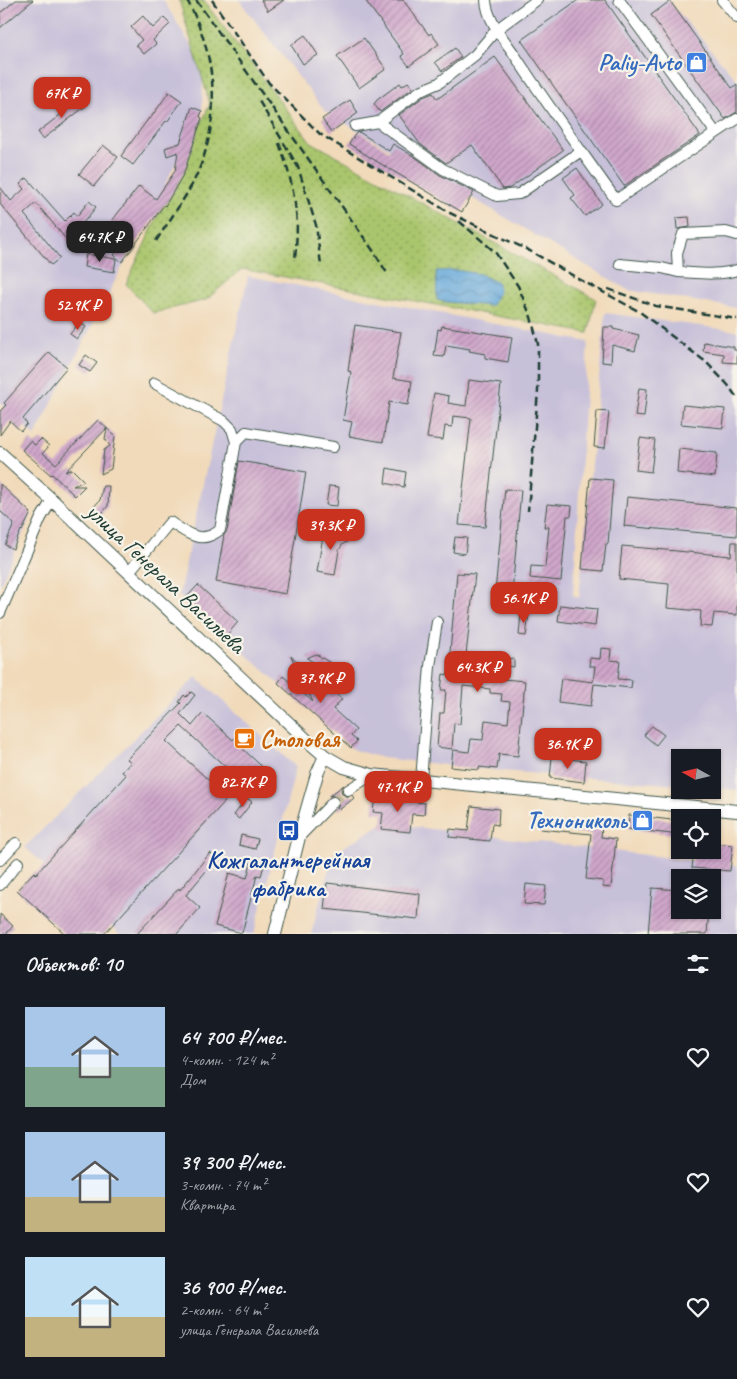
<!DOCTYPE html>
<html lang="ru">
<meta charset="utf-8">
<style>
:root{--surface:#171b24;--page:#242831;--text:#f1f3f6;--muted:#9ea1a6;--accent:#c8321e}
body{margin:0;font-family:Caveat,sans-serif;background:var(--page);color:var(--text);height:100vh;display:flex;flex-direction:column;font-size:19px;white-space:nowrap}
*{box-sizing:border-box;margin:0}
p{font-size:16px;color:var(--muted)}
.icon{flex:none;width:28px;height:28px;fill:none;stroke:currentColor;stroke-width:2;stroke-linecap:round;stroke-linejoin:round}
.map{position:relative;height:934px;overflow:hidden}
.drawer{display:flex;flex-direction:column;background:var(--surface);flex:1}
.drawer>*{flex:none}
.needle{width:32px;rotate:278deg}
.tools{position:absolute;left:671px;top:749px;display:grid;gap:10px}
.tools a{display:grid;place-items:center;width:50px;height:50px;border-radius:0px;background:var(--surface);box-shadow:0 1px 4px #0004;font-size:25px}
.price{position:absolute;translate:-50% -42px;padding:0 11px;border-radius:10px;background:var(--accent);color:#fff;font-size:16px;line-height:32px;filter:drop-shadow(0 1px 2px #0008)}
.price::after{content:'';position:absolute;left:50%;top:30px;width:15px;height:11px;margin-left:-8px;background:inherit;clip-path:polygon(0 0,100% 0,50% 100%)}
.price.current{background:#222;color:#fff}
ul{padding:0;list-style:none}
li{display:flex;align-items:center;gap:15px;height:125px;padding:0 25px}
li span{display:grid;place-items:center;flex:none;width:140px;height:100px;border-radius:0px;color:#555}
li>.icon{margin-inline-start:auto}
span .icon{width:60px;height:60px;fill:#fffc;stroke-width:1}
li b{font-size:21px}
h2{display:flex;justify-content:space-between;align-items:center;height:60px;padding:0 25px;font-size:21px}
.map>svg:first-child{display:block}
</style>
<div class="map">
<svg width="737" height="934" viewBox="0 0 737 934">
<defs>
<pattern id="grass-dots" width="8" height="8" patternUnits="userSpaceOnUse" patternTransform="scale(1.25)"><rect width="8" height="8" fill="#aac66d"/><path d="M2 2h.1M6 6h.1" fill="none" stroke="#8aa25a" stroke-width="1.8" stroke-linecap="round"/></pattern>
<pattern id="water-waves" width="16" height="10" patternUnits="userSpaceOnUse" patternTransform="scale(1.25)"><rect width="16" height="10" fill="#66a8da"/><path d="M0 5q4-4 8 0t8 0" fill="none" stroke="#538ab2"/></pattern>
<pattern id="building-hatch" width="6" height="6" patternUnits="userSpaceOnUse" patternTransform="scale(1.25)"><rect width="6" height="6" fill="#d0a7cb"/><path d="M-1 1l2-2M0 6l6-6M5 7l2-2" fill="none" stroke="#a889a6"/></pattern>
</defs>
<rect width="100%" height="100%" fill="#f7f3e8"/>
<filter id="ink" filterUnits="userSpaceOnUse"><feTurbulence type="fractalNoise" baseFrequency=".02" numOctaves="2"/><feDisplacementMap in="SourceGraphic" scale="10" xChannelSelector="R" yChannelSelector="G"/><feConvolveMatrix kernelMatrix="1 2 1 2 8 2 1 2 1" color-interpolation-filters="sRGB"/></filter>
<filter id="wash" filterUnits="userSpaceOnUse"><feTurbulence type="fractalNoise" baseFrequency=".0096" numOctaves="4" result="noise"/><feDisplacementMap in="SourceGraphic" scale="20" xChannelSelector="R" yChannelSelector="G"/><feGaussianBlur stdDeviation="1.12" result="paint"/><feColorMatrix in="noise" values="0 0 0 0 0 0 0 0 0 0 0 0 0 0 0 0 0 1.4 0 .05"/><feComposite in="paint" operator="in"/></filter>
<g filter="url(#wash)">
<rect width="100%" height="100%" fill="#f1daba"/>
<!-- industrial -->
<path fill="#c7c0d9" fill-rule="evenodd" d="M0 0H163L203 65 202 112 35 436 0 403Z
M239 0H668L737 80V308L628 290 325 111Z
M248 276 588 342 573 595 579 598 605 313 737 331V790L713 788 712 758H680V785L502 771 382 758 354 750 179 595Z
M0 487 31 515 0 585Z
M196 677 296 767 254 934H120L25 847Z
M383 823 737 866V934H311L333 854ZM680 878H712V910H680Z"/>
<!-- grass -->
<path fill="url(#grass-dots)" stroke="#648250" d="M179 0H203L311 142 596 299 588 333 242 269 206 300 153 313 126 284 210 104Z"/>
<!-- water -->
<path fill="url(#water-waves)" stroke="#427287" d="M456 270 480 274 498 283 499 292 491 306 446 302 437 300 436 271Z"/>
<g id="blocks">
<!-- building -->
<path fill="url(#building-hatch)" d="M16 0H33L0 28V13Z
M261 0H284L268 11Z
M365 0H403L429 35 431 33 439 44 409 66 401 56 404 54Z
M578 0H605L700 135 624 186 521 40Z
M670 1 732 88 737 84V112L725 119 651 15Z
M143 16 153 28 164 18 170 24 153 40 156 44 144 54 136 45 142 40 131 27Z
M305 35 318 55 303 64 291 45Z
M364 38 386 69 359 88 337 56Z
M455 48 461 57 442 71 435 62Z
M495 57 563 150 510 188 503 189 472 145 446 163 420 144 399 115 423 97 433 93 437 99Z
M408 82 413 88 380 112 374 104 377 100 400 83 402 86Z
M169 92 182 101 167 122 166 121 133 165 121 156 149 118 150 119Z
M81 99 86 106 43 139 38 132Z
M350 100 358 113 331 132 322 119Z
M192 107 202 111 200 117 202 118 184 173 165 206 164 205 122 262 114 255 127 240 108 226 139 186 156 199 175 171 178 152 167 156 165 148 180 143Z
M359 132 389 151 393 144 415 157 440 175 474 192 462 212 381 164 349 144 356 133Z
M103 145 118 157 94 186 79 174Z
M577 168 602 204 585 216 571 198 575 195 563 178Z
M27 178 65 221 74 212 77 216 89 201 96 207 83 223 93 233 75 250 36 203 24 214 60 258 51 265 0 204V187L11 201 24 189 20 184Z
M689 217 690 227 677 229 676 218Z
M86 254 116 259 114 272 84 267Z
M80 322 86 327 77 339 70 334Z
M355 325 401 332 393 378 412 381 408 405 389 402 383 442 349 436 352 422 343 420 351 372 348 371Z
M442 326 512 337 508 362 485 358V354L469 351 470 349 446 345 444 357 434 356 438 329 441 330Z
M604 327H613V329L639 335 635 351 612 345 611 363 602 362Z
M704 342 734 347V350H737V363L723 362 724 354 703 351Z
M49 352 67 367 23 419 27 424 21 431 10 421 0 435V411L6 405 4 403Z
M86 355 97 363 90 372 79 365Z
M469 380 501 384 485 527 459 525 471 418 453 416 452 427 445 426 443 440 427 438 434 393 449 396 448 403 466 406Z
M639 388 647 389 644 417 635 416Z
M683 405 725 409 723 428 681 424Z
M597 411 609 412 605 448 594 447Z
M98 420 115 436 111 469 101 474 104 450 110 446 105 439 107 428 65 472 72 469 84 481 73 486H85L75 496 52 474 51 475 22 450 30 441 35 445 41 439 49 446 43 453 56 464Z
M640 438 655 440 651 472 636 470Z
M679 449 717 453 715 477 677 473Z
M239 461 306 472 286 594 216 582 224 535 227 531Z
M387 468 406 472 404 487 385 483Z
M590 478 613 480 608 544H606L603 571 582 569Z
M0 484 31 513 22 531 21 530 13 549 5 545 14 524 0 511Z
M103 486H109L108 506 98 518 90 511 100 500Z
M329 486 339 487 337 506 326 505Z
M505 489 521 490 512 593 495 592Z
M627 497 737 508V536L624 526Z
M547 504 572 506 571 516H567L561 581 530 578 531 566 545 567 549 527H544Z
M324 530 350 534 349 540 342 545 339 550 335 575 317 572Z
M455 537 467 538 465 554 453 552Z
M732 542H737V615L714 613 712 627 700 626 701 611 667 608 669 584 619 579 622 546 731 556Z
M457 573 475 574 464 673 492 676 493 657 514 659V667L505 666 503 679 525 681 518 756 499 754 497 769 479 767V770L451 767 453 750 469 752 471 739 483 740 485 720 508 723 510 702 501 701 502 694 490 693V689L463 686 460 724 454 723 452 749 437 747 440 713H444L446 690H441L443 674 448 675Z
M198 585 238 622 226 636 185 599Z
M534 595 555 598 553 610 533 607Z
M560 605 597 609 595 626 558 621Z
M521 613 529 614 526 636 519 635Z
M601 648 611 649 610 660 620 661 618 679 632 680 631 688 594 684 591 706 558 702 561 678 593 682 595 666H589L590 658 600 659Z
M316 654 346 673 341 680 307 658Z
M291 656 342 699 333 709 356 730 351 736 357 741 351 748 278 683 283 676 313 702Z
M191 692 195 695 180 714 192 726 203 713 233 740 242 730 252 739 243 749 273 777 256 795 181 726 166 741 228 798 104 934H65L17 890 34 872 36 874 126 775 122 772 131 762 127 759 181 703 179 702 184 695 186 697Z
M652 726 664 735 656 745 644 735Z
M552 757 586 761 584 782 550 778Z
M344 785 341 790 342 794 348 797 352 795 354 798 339 810 337 808 339 804 340 801 338 797 334 795 329 796Z
M375 797 425 803 424 815 412 814 410 832 381 829 383 813 373 812Z
M247 798 252 802 239 819 234 815Z
M471 806 499 809 498 825 492 824 490 841 449 837 450 829 468 831Z
M629 815 680 821V835L628 829Z
M540 822 602 827 601 837 616 839 611 888 603 887V881L586 879 591 834 540 829Z
M241 835 258 839 255 849 239 845Z
M712 843 733 845 730 871 692 868 694 850H712Z
M210 853 217 858 186 895 200 908 177 934H137L179 888 180 890Z
M252 859 265 862 261 876 257 875 242 933 215 926 229 873 247 878Z
M327 883 420 894 418 919 324 909Z
M526 884 546 886 544 905 524 904Z
M652 888 680 890V910H709L707 934H648Z
M0 914 13 926 6 934H0Z"/>
</g>
</g>
<g filter="url(#ink)">
<use href="#blocks" fill-opacity="0" stroke="#3e5548" stroke-width="1"/>
<g fill="none" stroke-linecap="round" stroke-linejoin="round">
<!-- minor-tunnel -->
<path stroke="#c7bb9f" stroke-width="10" stroke-dasharray="10 5" stroke-linecap="butt" d="M333 802 348 790"/>
<defs>
<path id="minor" d="M486 0C487 21 505 40 516 57 548 106 582 152 616 200L716 133
M619 0 716 133 737 119
M722 0 737 18
M378 122 443 169 497 196 519 194 581 151
M355 126 378 122 420 91 439 83 475 55 497 29 537 0
M737 235 726 232 683 234 677 253 678 272C697 273 719 276 737 270
M620 264 662 268 678 272
M236 442 246 432 333 447
M129 572 170 522C181 529 195 541 209 536 213 535 217 532 220 530L236 442 232 429 224 421 154 383
M0 613 41 518 52 500
M421 780 430 666 437 622
M348 790 372 775
M299 837 333 802
M0 860 16 843
M0 885 18 863"/>
<path id="major" d="M0 453 52 500 310 743 325 756 344 767 372 775 737 811
M275 934 299 837 317 774 325 756"/>
</defs>
<!-- minor casing -->
<use href="#minor" stroke="#3e5548" stroke-width="12"/>
<!-- major casing -->
<use href="#major" stroke="#3e5548" stroke-width="14"/>
<!-- minor -->
<use href="#minor" stroke="#fff" stroke-width="10"/>
<!-- major -->
<use href="#major" stroke="#fff" stroke-width="12"/>
<!-- rail -->
<path stroke="#1f3d34" stroke-width="2.5" stroke-dasharray="8 4" stroke-linecap="butt" d="M196 0 372 249 387 273
M212 0 269 83 320 134 450 213 530 251 579 279 640 312 706 362 728 385 737 398
M259 101 298 167 316 225 321 265
M279 143C287 165 294 189 296 213 298 229 296 245 295 260
M459 221 495 252 518 286 531 317 538 344V391L528 511
M156 241C167 224 179 207 189 190 223 130 219 59 187 0
M608 289 656 306 737 319"/>
</g>
</g>
<!-- icons -->
<defs>
<symbol id="shop-square" viewBox="-11 -11 22 22"><rect x="-9" y="-9" width="18" height="18" rx="4" fill="#3f7fe0" stroke="#f7f3e8"/><path d="M-5-2.5h2.3a2.7 3.5 0 0 1 5.4 0H5L5.5 6h-11ZM-1.5-2.5h3a1.5 2.3 0 0 0-3 0Z" fill="#fff"/></symbol>
<symbol id="cafe-square" viewBox="-11 -11 22 22"><rect x="-9" y="-9" width="18" height="18" rx="4" fill="#e8710a" stroke="#f7f3e8"/><path d="M-5.5-4.5H6V0H3Q3 3.5 0 3.5H-2.5Q-5.5 3.5-5.5 0ZM3-3.2v2h1.7v-2ZM-6 4.5H4V6H-6Z" fill="#fff"/></symbol>
<symbol id="bus-square" viewBox="-11 -11 22 22"><rect x="-9" y="-9" width="18" height="18" rx="4" fill="#1a4fb4" stroke="#f7f3e8"/><path d="M-5-6H5V4H4V6H2V4H-2V6H-4V4H-5ZM-3.5-4V0h7V-4ZM-3.5 1.2v1.5H-2V1.2ZM2 1.2v1.5H3.5V1.2Z" fill="#fff"/></symbol>
</defs>
<g fill-rule="evenodd">
<use href="#shop-square" x="684" y="50" width="25" height="25"/>
<use href="#cafe-square" x="232" y="726" width="25" height="25"/>
<use href="#shop-square" x="630" y="808" width="25" height="25"/>
<use href="#bus-square" x="276" y="818" width="25" height="25"/>
</g>
<g text-anchor="middle" dominant-baseline="central" stroke-width="4.5" stroke-linejoin="round" paint-order="stroke">
<!-- shop labels -->
<g font-size="24" font-weight="bold" fill="#366cbe" stroke="#f7f3e8" text-anchor="end">
<text x="681" y="62">Paliy-Avto</text>
<text x="627" y="820">Технониколь</text>
</g>
<!-- street labels -->
<g font-size="24" fill="#1f3d34" stroke="#f7f3e8">
<text transform="translate(166 578) rotate(43)">улица Генерала Васильева</text>
</g>
<!-- food labels -->
<g font-size="24" font-weight="bold" fill="#c56008" stroke="#f7f3e8" text-anchor="start">
<text x="260" y="739">Столовая</text>
</g>
<!-- transit labels -->
<g font-size="24" font-weight="bold" fill="#164399" stroke="#f7f3e8">
<text x="288" y="860">Кожгалантерейная<tspan x="288" dy="28">фабрика</tspan></text>
</g>
</g>
</svg>
<div class="tools">
<a><svg class="needle" viewBox="-14 -14 28 28"><path d="M0-13l5 13h-10z" fill="#e53935"/><path d="M0 13l5-13h-10z" fill="#9ea1a6"/></svg></a>
<a><svg class="icon" aria-label="locate" viewBox="0 0 24 24"><circle cx="12" cy="12" r="6"/><path d="M12 2v4M12 18v4M2 12h4M18 12h4"/></svg></a>
<a><svg class="icon" aria-label="layers" viewBox="0 0 24 24"><path d="M12 4l9 5-9 5-9-5zM3 14l9 5 9-5"/></svg></a>
</div>
<b class="price" style="left:62px;top:119px">67K ₽</b>
<b class="price current" style="left:100px;top:263px">64.7K ₽</b>
<b class="price" style="left:78px;top:331px">52.9K ₽</b>
<b class="price" style="left:331px;top:551px">39.3K ₽</b>
<b class="price" style="left:524px;top:624px">56.1K ₽</b>
<b class="price" style="left:478px;top:693px">64.3K ₽</b>
<b class="price" style="left:321px;top:704px">37.9K ₽</b>
<b class="price" style="left:568px;top:770px">36.9K ₽</b>
<b class="price" style="left:243px;top:808px">82.7K ₽</b>
<b class="price" style="left:398px;top:813px">47.1K ₽</b>
</div>
<section class="drawer">
<h2>Объектов: 10<svg class="icon" aria-label="filters" viewBox="0 0 24 24"><path d="M4 7h16M4 17h16"/><circle cx="9" cy="7" r="2"/><circle cx="15" cy="17" r="2"/></svg></h2>
<ul>
<li><span style="background:linear-gradient(#a9c7e8 60%,#7fa58c 0)"><svg class="icon" aria-label="home" viewBox="0 0 24 24"><path d="M3 11l9-7 9 7M6 9v11h12V9"/></svg></span><div><b>64 700 ₽/мес.</b><p>4-комн. · 124 m²</p><p>Дом</p></div><svg class="icon" aria-label="heart" viewBox="0 0 24 24"><path d="M12 20l-8-8c-3-5 5-10 8-4 3-6 11-1 8 4z"/></svg></li>
<li><span style="background:linear-gradient(#a9c7e8 65%,#c2b280 0)"><svg class="icon" aria-label="home" viewBox="0 0 24 24"><path d="M3 11l9-7 9 7M6 9v11h12V9"/></svg></span><div><b>39 300 ₽/мес.</b><p>3-комн. · 74 m²</p><p>Квартира</p></div><svg class="icon" aria-label="heart" viewBox="0 0 24 24"><path d="M12 20l-8-8c-3-5 5-10 8-4 3-6 11-1 8 4z"/></svg></li>
<li><span style="background:linear-gradient(#bfe0f5 60%,#c2b280 0)"><svg class="icon" aria-label="home" viewBox="0 0 24 24"><path d="M3 11l9-7 9 7M6 9v11h12V9"/></svg></span><div><b>36 900 ₽/мес.</b><p>2-комн. · 64 m²</p><p>улица Генерала Васильева</p></div><svg class="icon" aria-label="heart" viewBox="0 0 24 24"><path d="M12 20l-8-8c-3-5 5-10 8-4 3-6 11-1 8 4z"/></svg></li>
</ul>
</section>
